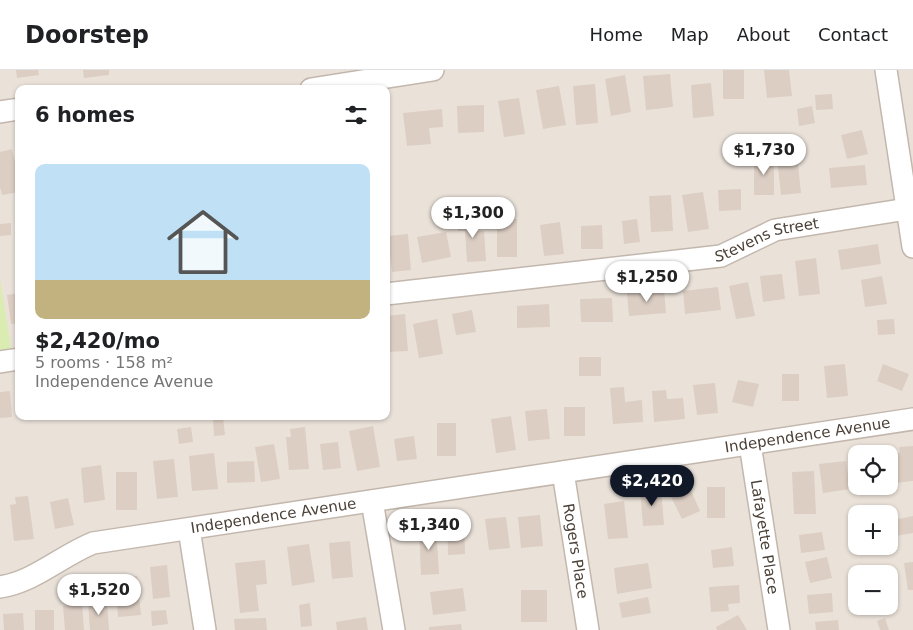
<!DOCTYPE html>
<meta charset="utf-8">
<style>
:root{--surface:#fff;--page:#f6f6f6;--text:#202124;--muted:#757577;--line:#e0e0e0;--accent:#111827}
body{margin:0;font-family:"DejaVu Sans",sans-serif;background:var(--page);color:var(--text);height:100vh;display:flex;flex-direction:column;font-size:19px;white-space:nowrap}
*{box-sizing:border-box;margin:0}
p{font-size:16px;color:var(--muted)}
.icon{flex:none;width:28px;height:28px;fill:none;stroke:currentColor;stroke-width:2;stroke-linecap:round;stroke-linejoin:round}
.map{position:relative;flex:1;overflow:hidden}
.panel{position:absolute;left:15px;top:15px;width:375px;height:335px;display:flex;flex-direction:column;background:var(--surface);border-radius:10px;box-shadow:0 1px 4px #0004}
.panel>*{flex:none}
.buttons{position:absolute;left:848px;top:375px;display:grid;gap:10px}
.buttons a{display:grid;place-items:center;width:50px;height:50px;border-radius:10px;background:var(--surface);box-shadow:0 1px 4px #0004;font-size:25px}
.price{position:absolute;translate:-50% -42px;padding:0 11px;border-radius:18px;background:#fff;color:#222;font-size:16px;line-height:32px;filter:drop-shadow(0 1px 2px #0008)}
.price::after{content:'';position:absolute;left:50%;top:30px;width:15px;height:11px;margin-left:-8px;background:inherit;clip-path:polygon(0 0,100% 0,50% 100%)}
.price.current{background:var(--accent);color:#fff}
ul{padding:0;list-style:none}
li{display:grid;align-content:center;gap:10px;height:265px;padding:0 20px}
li+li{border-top:1px solid var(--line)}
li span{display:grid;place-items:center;height:155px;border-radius:10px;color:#555}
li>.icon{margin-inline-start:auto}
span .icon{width:90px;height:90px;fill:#fffc;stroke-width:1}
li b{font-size:21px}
h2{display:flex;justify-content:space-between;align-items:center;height:60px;padding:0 20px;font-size:21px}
header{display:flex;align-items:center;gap:30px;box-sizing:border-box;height:70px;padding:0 25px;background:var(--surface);border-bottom:1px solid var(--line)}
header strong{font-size:24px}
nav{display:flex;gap:28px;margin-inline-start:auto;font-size:18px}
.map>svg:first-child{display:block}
</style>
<header>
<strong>Doorstep</strong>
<nav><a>Home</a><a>Map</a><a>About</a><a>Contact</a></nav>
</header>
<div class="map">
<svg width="913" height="560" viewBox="0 0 913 560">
<rect width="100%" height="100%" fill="#f6f1eb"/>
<!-- residential -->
<path fill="#eae2d9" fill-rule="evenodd" d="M0 0H913V560H0ZM19 19H386V346H19ZM856 384H889V416H856ZM856 444H889V476H856ZM856 504H889V536H856Z"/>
<!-- green -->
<path fill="#dbecb3" d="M0 209 12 283 0 285Z"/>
<!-- building -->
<path fill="#dccec3" d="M16 0H38L39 5 17 8Z
M83 0H109V5L84 8Z
M723 0H744V29H723Z
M764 0H789L792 26 767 28Z
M670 4 673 37 646 40 643 6Z
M625 5 631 42 611 46 605 9Z
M711 13 714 46 693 48 691 15Z
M595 14 598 53 576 55 573 16Z
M559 16 566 55 543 59 536 20Z
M832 24 833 39 816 40 815 25Z
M519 28 525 64 504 67 498 31Z
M484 35V62L458 63 457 36Z
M812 36 815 53 799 56 797 39Z
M442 39 443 57 429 58 431 74 407 76 403 43Z
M862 60 868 84 847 89 841 65Z
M12 79 19 110V122L2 125 0 117V82Z
M797 85 801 123 781 125 777 87Z
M754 88H774V125H754Z
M865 95 867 115 831 118 829 98Z
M741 119V140L719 141 718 120Z
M703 122 709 159 688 162 682 125Z
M671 125 673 161 651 162 649 126Z
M476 146 477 161H484L486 191 467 192 465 161H458L457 147Z
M497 149H517V187H497Z
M637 149 640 172 624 174 622 151Z
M560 152 564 184 544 186 540 155Z
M11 153V165L0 166V154Z
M602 155 603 179H581V156Z
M446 162 451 187 422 193 417 167Z
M408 164 411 200 392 202 388 166Z
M878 174 881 194 841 200 838 180Z
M816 188 820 224 799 226 795 191Z
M782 204 785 229 763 232 760 206Z
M882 206 887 234 865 237 861 210Z
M748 212 755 246 736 249 729 216Z
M718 217 721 240 685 244 683 221Z
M664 219 666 243 629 246 627 223Z
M19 223V253L11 254 7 225Z
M612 228 613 252H581L580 229Z
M549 234 550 257 517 258V236Z
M472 240 476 262 456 265 452 244Z
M405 244 408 281 387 282 386 246Z
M437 249 443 284 419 288 413 254Z
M894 249 895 264 878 265 877 250Z
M579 287H601V306H579Z
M845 294 848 326 827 328 824 296Z
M883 294 909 304 902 321 877 311Z
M782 304H799V331H782Z
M738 310 759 314 753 337 732 332Z
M715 313 718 343 697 345 693 315Z
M624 317 625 332 642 330 643 352 613 354 610 318Z
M666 320 667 329 683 328 685 349 654 352 652 321Z
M10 321 12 347 0 348V322Z
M564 337H585V366H564Z
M547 339 550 369 528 371 525 341Z
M511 346 516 380 496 383 491 349Z
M223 347 225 365 214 366 213 348Z
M437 353H456V386H437Z
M373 356 380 397 357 401 349 361Z
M191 357 193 372 179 374 177 359Z
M305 357 309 399 289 400 286 367H291L290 359Z
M414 366 417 389 397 391 394 369Z
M338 372 341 398 323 400 320 374Z
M274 374 280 409 261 412 255 377Z
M913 376V411L895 413 892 384 900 383 899 377Z
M214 383 218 419 192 421 189 386Z
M174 389 178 427 157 429 153 391Z
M254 391 255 412 227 413V392Z
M846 391 850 419 823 423 819 394Z
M101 395 105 430 84 433 81 398Z
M814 401 816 444H794L792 402Z
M116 402H137V440H116Z
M689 416 700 441 682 449 670 425Z
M661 417 664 455 643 456 640 419Z
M707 417H725V448H707Z
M28 426 34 469 14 471 10 435 16 434 15 427Z
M68 428 74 455 55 459 50 432Z
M624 431 628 468 608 469 604 434Z
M540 445 543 476 521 478 518 447Z
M913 446V463L889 467V451Z
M506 447 510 478 489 480 485 449Z
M464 448 465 484 448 485 447 449Z
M436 457 439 504 421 505 419 458Z
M822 462 825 480 801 483 799 465Z
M350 471 353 507 332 509 329 473Z
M309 474 315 512 292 516 287 477Z
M732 477 734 496 713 498 711 480Z
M827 487 832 508 810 513 805 492Z
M265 490 267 514 256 515 259 541 240 543 235 493Z
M913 492V520H908L904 493Z
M648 493 652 518 617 524 614 498Z
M167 495 170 527 153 529 150 497Z
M137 506 141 545 118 547 115 508Z
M739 515 740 533 728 534 729 541 711 542 709 517Z
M463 518 466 541 433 545 430 522Z
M521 520H547V552H521Z
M832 523 833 542 809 544 807 525Z
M648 527 651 543 622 548 619 533Z
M107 531 109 560H90L88 532Z
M310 533 312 556 301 557 299 535Z
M82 534 84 560H65L63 536Z
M35 540H54V560H35Z
M166 540 168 554 152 556 151 541Z
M23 543 24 560H4L3 544Z
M738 545 747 560H717L716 557Z
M366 547 368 560H337L336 552Z
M266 548 267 560H235L234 549Z
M885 548 889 560H880L877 551Z
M838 550 839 560H816L815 552Z
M461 554 462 560H429V557Z"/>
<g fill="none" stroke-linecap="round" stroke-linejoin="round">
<defs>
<g id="minor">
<path d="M886 0 913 177"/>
<path d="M311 19 433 0"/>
<path d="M0 42 19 39"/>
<path id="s1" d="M386 224 721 186 775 160 907 139"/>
<path d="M0 292 19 289"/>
<path id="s2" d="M750 374 779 560"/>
<path id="s3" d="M563 402 588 560"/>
<path d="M372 431 394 560"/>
<path d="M189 459 205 560"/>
<path id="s4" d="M0 517C34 512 61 486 93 473L913 349"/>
</g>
</defs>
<!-- minor casing -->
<use href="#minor" stroke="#c3b7ad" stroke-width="24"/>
<!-- minor -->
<use href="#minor" stroke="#fff" stroke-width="21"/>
</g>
<g text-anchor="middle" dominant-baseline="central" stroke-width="4.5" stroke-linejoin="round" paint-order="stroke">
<!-- street labels -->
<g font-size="15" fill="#4b4138" stroke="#fff">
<text stroke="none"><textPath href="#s1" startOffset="386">Stevens Street</textPath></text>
<text stroke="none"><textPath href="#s4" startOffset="826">Independence Avenue</textPath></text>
<text stroke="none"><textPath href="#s4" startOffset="286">Independence Avenue</textPath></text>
<text stroke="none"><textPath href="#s2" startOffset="94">Lafayette Place</textPath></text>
<text stroke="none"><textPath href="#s3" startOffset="80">Rogers Place</textPath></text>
</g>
</g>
</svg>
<div class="buttons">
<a><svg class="icon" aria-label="locate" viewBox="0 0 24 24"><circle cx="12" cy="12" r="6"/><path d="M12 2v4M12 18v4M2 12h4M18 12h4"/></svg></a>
<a>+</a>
<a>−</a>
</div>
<b class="price" style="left:764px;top:106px">$1,730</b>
<b class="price" style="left:473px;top:169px">$1,300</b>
<b class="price" style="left:647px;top:233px">$1,250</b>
<b class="price current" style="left:652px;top:437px">$2,420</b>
<b class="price" style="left:429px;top:481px">$1,340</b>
<b class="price" style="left:99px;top:546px">$1,520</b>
<section class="panel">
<h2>6 homes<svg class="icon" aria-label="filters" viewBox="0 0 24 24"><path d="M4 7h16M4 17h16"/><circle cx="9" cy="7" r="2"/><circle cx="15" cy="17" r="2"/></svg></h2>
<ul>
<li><span style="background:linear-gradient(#bfe0f5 75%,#c2b280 0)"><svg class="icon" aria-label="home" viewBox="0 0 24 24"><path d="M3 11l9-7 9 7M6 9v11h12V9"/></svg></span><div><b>$2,420/mo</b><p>5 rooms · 158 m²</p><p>Independence Avenue</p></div></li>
</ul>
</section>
</div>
